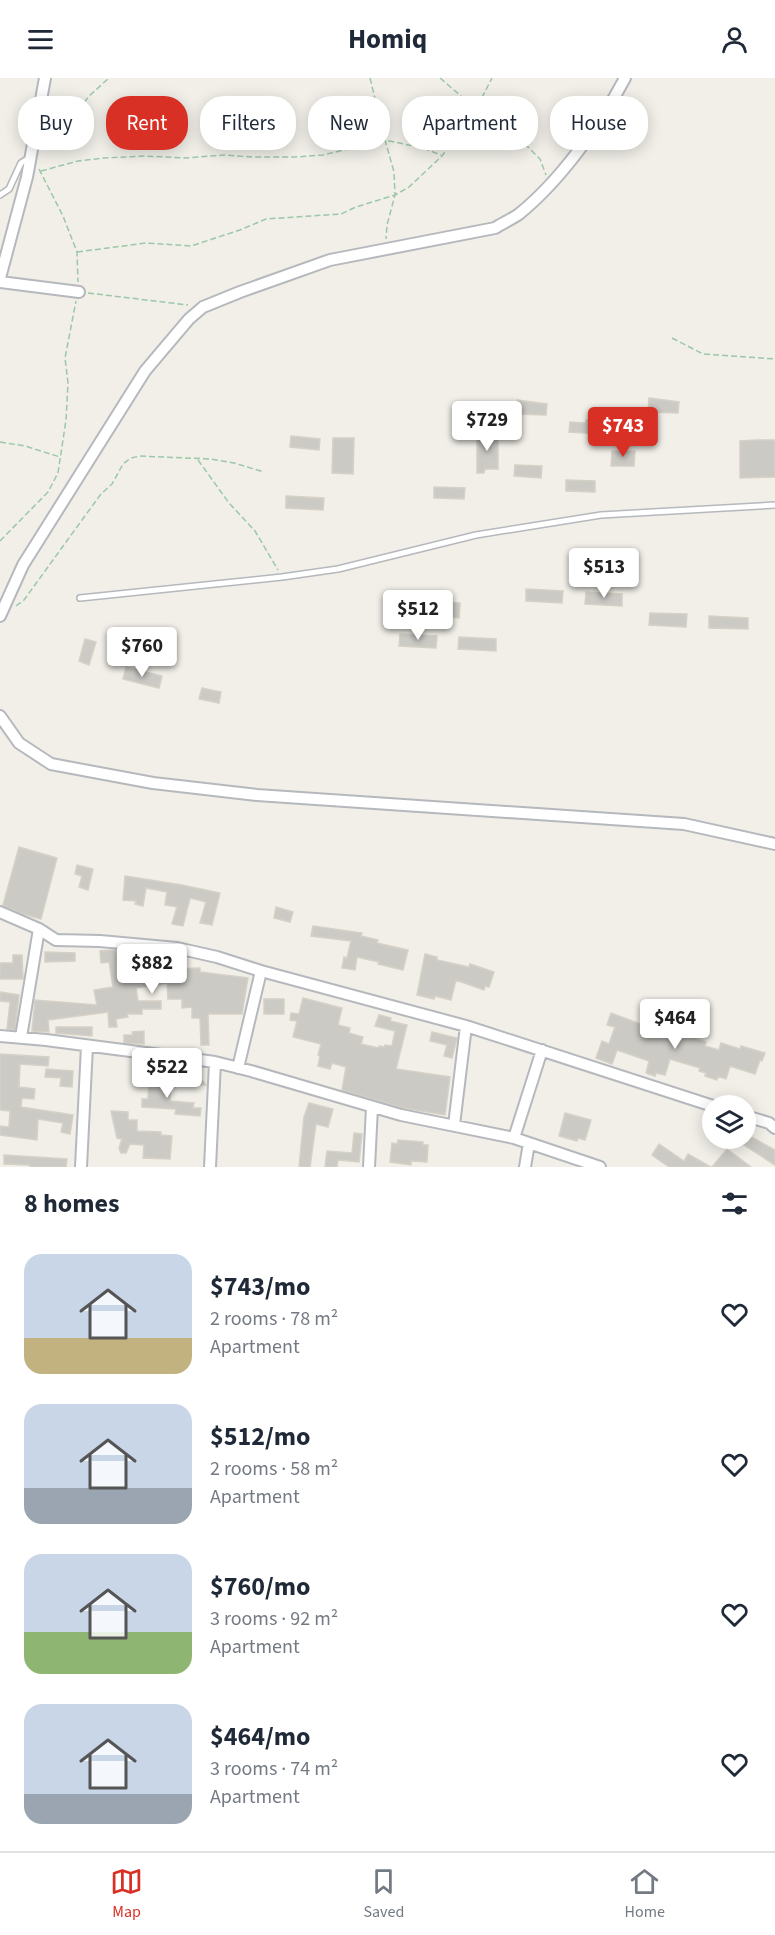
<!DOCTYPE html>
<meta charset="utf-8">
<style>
:root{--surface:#fff;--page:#f2f2f3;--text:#1f2937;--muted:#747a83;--line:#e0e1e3;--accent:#d93025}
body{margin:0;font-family:"Source Sans 3",sans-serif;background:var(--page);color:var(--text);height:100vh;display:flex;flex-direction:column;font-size:22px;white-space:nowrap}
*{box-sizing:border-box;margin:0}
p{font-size:20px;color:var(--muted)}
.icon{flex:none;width:33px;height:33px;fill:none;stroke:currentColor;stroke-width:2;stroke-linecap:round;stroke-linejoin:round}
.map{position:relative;height:1089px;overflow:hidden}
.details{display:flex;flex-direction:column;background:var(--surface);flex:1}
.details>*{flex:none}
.hud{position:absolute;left:18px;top:18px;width:740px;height:54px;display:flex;gap:12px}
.controls{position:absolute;left:702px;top:1017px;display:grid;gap:12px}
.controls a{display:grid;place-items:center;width:54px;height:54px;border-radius:50%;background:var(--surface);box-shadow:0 3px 15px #0003;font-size:30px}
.price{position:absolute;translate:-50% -51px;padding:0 14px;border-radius:6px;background:#fff;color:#222;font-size:20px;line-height:39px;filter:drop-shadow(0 2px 3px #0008)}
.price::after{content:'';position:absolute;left:50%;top:36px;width:18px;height:14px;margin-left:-9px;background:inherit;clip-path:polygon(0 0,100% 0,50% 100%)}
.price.selected{background:var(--accent);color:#fff}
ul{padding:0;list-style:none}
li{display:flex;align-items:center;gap:18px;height:150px;padding:0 24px}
li span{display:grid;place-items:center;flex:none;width:168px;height:120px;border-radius:18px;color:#555}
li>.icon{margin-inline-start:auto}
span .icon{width:72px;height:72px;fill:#fffc;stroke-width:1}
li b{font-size:26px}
h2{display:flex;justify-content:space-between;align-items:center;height:72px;padding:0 24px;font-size:26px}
.pill{padding:0 21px;border-radius:24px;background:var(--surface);box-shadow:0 3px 15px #0003;font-size:21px;line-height:54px}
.pill.selected{background:var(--accent);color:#fff}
header{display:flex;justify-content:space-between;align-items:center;height:78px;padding:0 24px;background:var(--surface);font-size:27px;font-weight:700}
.menu{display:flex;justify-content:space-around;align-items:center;height:84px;border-top:2px solid var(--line);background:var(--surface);font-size:16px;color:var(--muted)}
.menu a{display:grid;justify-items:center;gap:3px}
.menu .selected{color:var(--accent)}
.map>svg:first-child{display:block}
</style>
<header><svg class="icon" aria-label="menu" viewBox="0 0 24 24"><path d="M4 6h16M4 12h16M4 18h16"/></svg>Homiq<svg class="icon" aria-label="person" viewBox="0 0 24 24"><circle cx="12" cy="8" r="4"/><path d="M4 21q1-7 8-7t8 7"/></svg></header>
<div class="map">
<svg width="775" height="1089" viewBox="0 0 775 1089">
<rect width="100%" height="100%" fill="#f1efe8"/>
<!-- building -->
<path fill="#cccac5" stroke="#d6d1c6" stroke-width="1.5" d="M649 320 679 324 678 335 648 334Z
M517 322 547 326 546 337 517 336Z
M586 342 600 343 599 356 569 354 570 344 586 345Z
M477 354 498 356V391H485L484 395H477Z
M291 358 320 361 319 372 290 369Z
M333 360H354L353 396 332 395Z
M757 362H775V399L740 400V363Z
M612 373H635L634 388H611Z
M515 387 542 388 541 400 514 398Z
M566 402 595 403V414L566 413Z
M434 409 465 410 464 421 434 420Z
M286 418 324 420 323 432 286 430Z
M526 511 563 513 562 525 526 523Z
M586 514 622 516V528L585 526Z
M440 524 460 525 459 540 440 538Z
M650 535 687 536 686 549 649 547Z
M709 538 748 540V551L709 550Z
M400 556 437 558 436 570 399 568Z
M459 559 496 561V573L458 571Z
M85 561 96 564 89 587 79 583Z
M126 589 162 598 159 610 123 601Z
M202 610 221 614 219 625 199 621Z
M19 769 57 780 41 841 23 836 3 827Z
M77 787 93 791 88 812 79 809 82 798 75 796Z
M125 798 182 807 220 815 212 847 200 845 206 824 190 820 183 848 172 846 177 829 165 827 167 814 146 810 143 828 135 826 136 823 123 822Z
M276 829 293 834 290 844 274 840Z
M313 848 362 855 361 858 378 862 377 865 408 872 403 892 378 886 379 884 357 879 355 892 342 890 344 879 347 880 351 863 311 858Z
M111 872H117L119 892 146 888 145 881 154 879 157 897 171 896V891L200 890V894L248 900 242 936H208L209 967H201L200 940H192V929L182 930V921H168L167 905 136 910 138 923H161V931H142V936H127L128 939 116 941 117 949H109L108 934 48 942 49 954 32 953 35 922 97 927 94 912 113 909 109 884 101 885 100 873Z
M45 874 75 875V883L45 884Z
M425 876 437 879V882L469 889 470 886 494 894 489 909 485 908 484 912 456 902 451 922 435 918 434 921 417 917Z
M13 877H22L23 901H0V885H13Z
M0 914 19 917 15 952 7 951 10 924 0 923Z
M303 920 342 930 338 947 350 950 349 955 363 959 361 966 379 970V968L384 969 385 967 392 968 395 953 375 948 379 937 391 940 390 943 407 947 396 991 450 999 445 1037 403 1030 342 1012 346 989 332 985 330 991 318 988 320 978 318 977 321 966 293 959 297 943 290 942 291 935 299 936Z
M264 921H284V936H264Z
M611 935 662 954 663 952 684 959V957L706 964 705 968 719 972 721 965 740 971 741 968 765 975 762 983 760 982 755 996 730 988 726 1001 718 998 717 1002 705 998 706 995 699 993 700 990 670 981 665 997 656 995 655 998 646 995 649 983 617 972 612 986 596 980 602 963 609 966 615 949 607 947Z
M56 949H92V958L56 955Z
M144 953V966L124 965V957H133L132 954Z
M432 954 457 960 452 980 444 978 447 967 430 963Z
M0 976 49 979 48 988 20 986 19 1009 35 1011 34 1021 22 1020 21 1029 73 1037 70 1056 61 1054 63 1045 38 1041 37 1062 0 1057V1048L9 1049 10 1033 0 1032Z
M46 991 73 993 72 1009 60 1008 61 1000 45 999Z
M177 994 196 995 206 1007 176 1006Z
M149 1001 171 1002 170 1023 194 1025 193 1030H201L200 1038 175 1036 176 1031 142 1029V1021H148Z
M309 1025 333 1031 328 1049 316 1046 310 1089H299L304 1039Z
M111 1033 128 1034V1042H137V1053L161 1054V1057L172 1058 170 1081 143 1080 144 1067 130 1066 126 1075H121L119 1070 122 1061 117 1060Z
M565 1035 591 1042 585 1062 578 1060 577 1063 559 1058Z
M354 1055 362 1056 359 1084 338 1082 337 1089H325L327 1073 352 1075Z
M746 1056 775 1072V1087L733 1060H746Z
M398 1062 423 1064V1067H428L427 1084 411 1083V1087L390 1084 392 1065 397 1066Z
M659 1066 684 1083 688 1076 711 1089H669L652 1077Z
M727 1071 751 1089H712Z
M4 1077 67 1081 66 1089H30V1087L4 1086Z"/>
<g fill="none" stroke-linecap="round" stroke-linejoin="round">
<defs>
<path id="service" d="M0 117 9 111 21 85 29 80
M80 520 282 499 338 491 476 457 601 437 775 427"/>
<path id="minor" d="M0 200 27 99 45 0
M0 204 79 214
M0 538 23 487 145 293 189 241 203 229 240 214 330 182 495 150C503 145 512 141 519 136 560 103 601 46 625 0
M0 638 19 665 51 686 153 705 257 717 684 746 775 766
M0 834 39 851 21 959
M39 851 56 862 100 863 177 870 217 879 261 893
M0 958 46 962 215 984 251 993 401 1037 514 1060 600 1089
M238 990 261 893 466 948 713 1028
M746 1038 769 1045 775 1050
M454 1047 466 948
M514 1060 542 972
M81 1089 87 968
M210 1089 215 984
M369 1089 372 1029
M525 1089 529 1065"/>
</defs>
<!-- service casing -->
<use href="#service" stroke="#b5b8bc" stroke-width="8"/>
<!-- minor casing -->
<use href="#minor" stroke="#b5b8bc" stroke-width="14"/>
<!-- path -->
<path stroke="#9cc7a9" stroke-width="1.5" stroke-dasharray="6 3" stroke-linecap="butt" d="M370 0 385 62 394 94 395 117 387 147 386 161
M440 0 476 31 509 50 540 81 546 97
M43 71 58 61 89 18 109 0
M39 91 63 138 77 174 78 204
M41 93 78 83 104 80 144 78 187 80 224 77 252 79H295L323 77 385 62 423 70 441 77
M77 174 146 165 191 168 240 152 266 141 341 136 356 129 395 117 409 109 442 78 476 31 492 0
M88 215 188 227
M672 260 703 276 775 281
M0 364 25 368 60 379
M198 382 229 425 255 453 278 492
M0 463 48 414 58 395 66 342 68 305 65 280 76 223
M16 528 24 522 82 442 101 416 112 406 123 386 131 380 140 378 210 381 234 385 264 394"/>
<!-- service -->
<use href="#service" stroke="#fff" stroke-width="5"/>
<!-- minor -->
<use href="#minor" stroke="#fff" stroke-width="10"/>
</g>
</svg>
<div class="controls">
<a><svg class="icon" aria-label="layers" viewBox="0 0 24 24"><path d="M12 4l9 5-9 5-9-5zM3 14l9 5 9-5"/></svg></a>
</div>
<b class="price" style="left:487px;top:374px">$729</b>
<b class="price selected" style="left:623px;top:380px">$743</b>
<b class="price" style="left:604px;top:521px">$513</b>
<b class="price" style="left:418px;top:563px">$512</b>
<b class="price" style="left:142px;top:600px">$760</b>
<b class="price" style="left:152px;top:917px">$882</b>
<b class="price" style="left:675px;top:972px">$464</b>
<b class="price" style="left:167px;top:1021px">$522</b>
<div class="hud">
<a class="pill">Buy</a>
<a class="pill selected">Rent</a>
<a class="pill">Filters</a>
<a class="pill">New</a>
<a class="pill">Apartment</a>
<a class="pill">House</a>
</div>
</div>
<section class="details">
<h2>8 homes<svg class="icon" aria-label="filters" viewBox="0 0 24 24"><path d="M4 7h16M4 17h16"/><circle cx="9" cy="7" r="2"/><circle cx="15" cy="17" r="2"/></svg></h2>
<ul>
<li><span style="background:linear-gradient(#c9d6e8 70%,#c2b280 0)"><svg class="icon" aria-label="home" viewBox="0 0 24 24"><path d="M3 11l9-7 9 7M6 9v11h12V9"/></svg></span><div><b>$743/mo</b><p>2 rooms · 78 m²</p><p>Apartment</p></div><svg class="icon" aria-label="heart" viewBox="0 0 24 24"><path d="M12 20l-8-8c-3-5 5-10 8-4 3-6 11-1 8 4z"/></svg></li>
<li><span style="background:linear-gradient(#c9d6e8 70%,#9aa5b1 0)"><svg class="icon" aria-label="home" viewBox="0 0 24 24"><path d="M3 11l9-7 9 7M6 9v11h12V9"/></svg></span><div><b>$512/mo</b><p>2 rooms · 58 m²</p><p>Apartment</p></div><svg class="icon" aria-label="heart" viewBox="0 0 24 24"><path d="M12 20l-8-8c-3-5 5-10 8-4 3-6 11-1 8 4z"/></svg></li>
<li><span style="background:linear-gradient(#c9d6e8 65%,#8fb573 0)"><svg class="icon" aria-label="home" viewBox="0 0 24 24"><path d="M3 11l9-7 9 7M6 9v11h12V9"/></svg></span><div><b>$760/mo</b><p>3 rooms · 92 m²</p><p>Apartment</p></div><svg class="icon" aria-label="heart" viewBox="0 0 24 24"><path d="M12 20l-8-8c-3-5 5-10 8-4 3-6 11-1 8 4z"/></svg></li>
<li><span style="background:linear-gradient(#c9d6e8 75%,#9aa5b1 0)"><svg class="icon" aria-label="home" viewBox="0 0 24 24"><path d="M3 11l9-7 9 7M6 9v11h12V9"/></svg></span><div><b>$464/mo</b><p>3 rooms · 74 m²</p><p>Apartment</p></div><svg class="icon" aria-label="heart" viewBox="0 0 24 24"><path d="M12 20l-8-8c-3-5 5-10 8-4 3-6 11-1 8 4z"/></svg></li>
</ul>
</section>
<nav class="menu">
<a class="selected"><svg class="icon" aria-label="map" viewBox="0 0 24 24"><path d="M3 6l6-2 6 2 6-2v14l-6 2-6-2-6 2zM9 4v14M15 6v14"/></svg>Map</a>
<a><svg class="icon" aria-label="saved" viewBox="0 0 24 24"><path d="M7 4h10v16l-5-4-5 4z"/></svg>Saved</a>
<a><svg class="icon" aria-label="home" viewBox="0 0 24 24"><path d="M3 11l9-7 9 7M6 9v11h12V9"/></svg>Home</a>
</nav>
